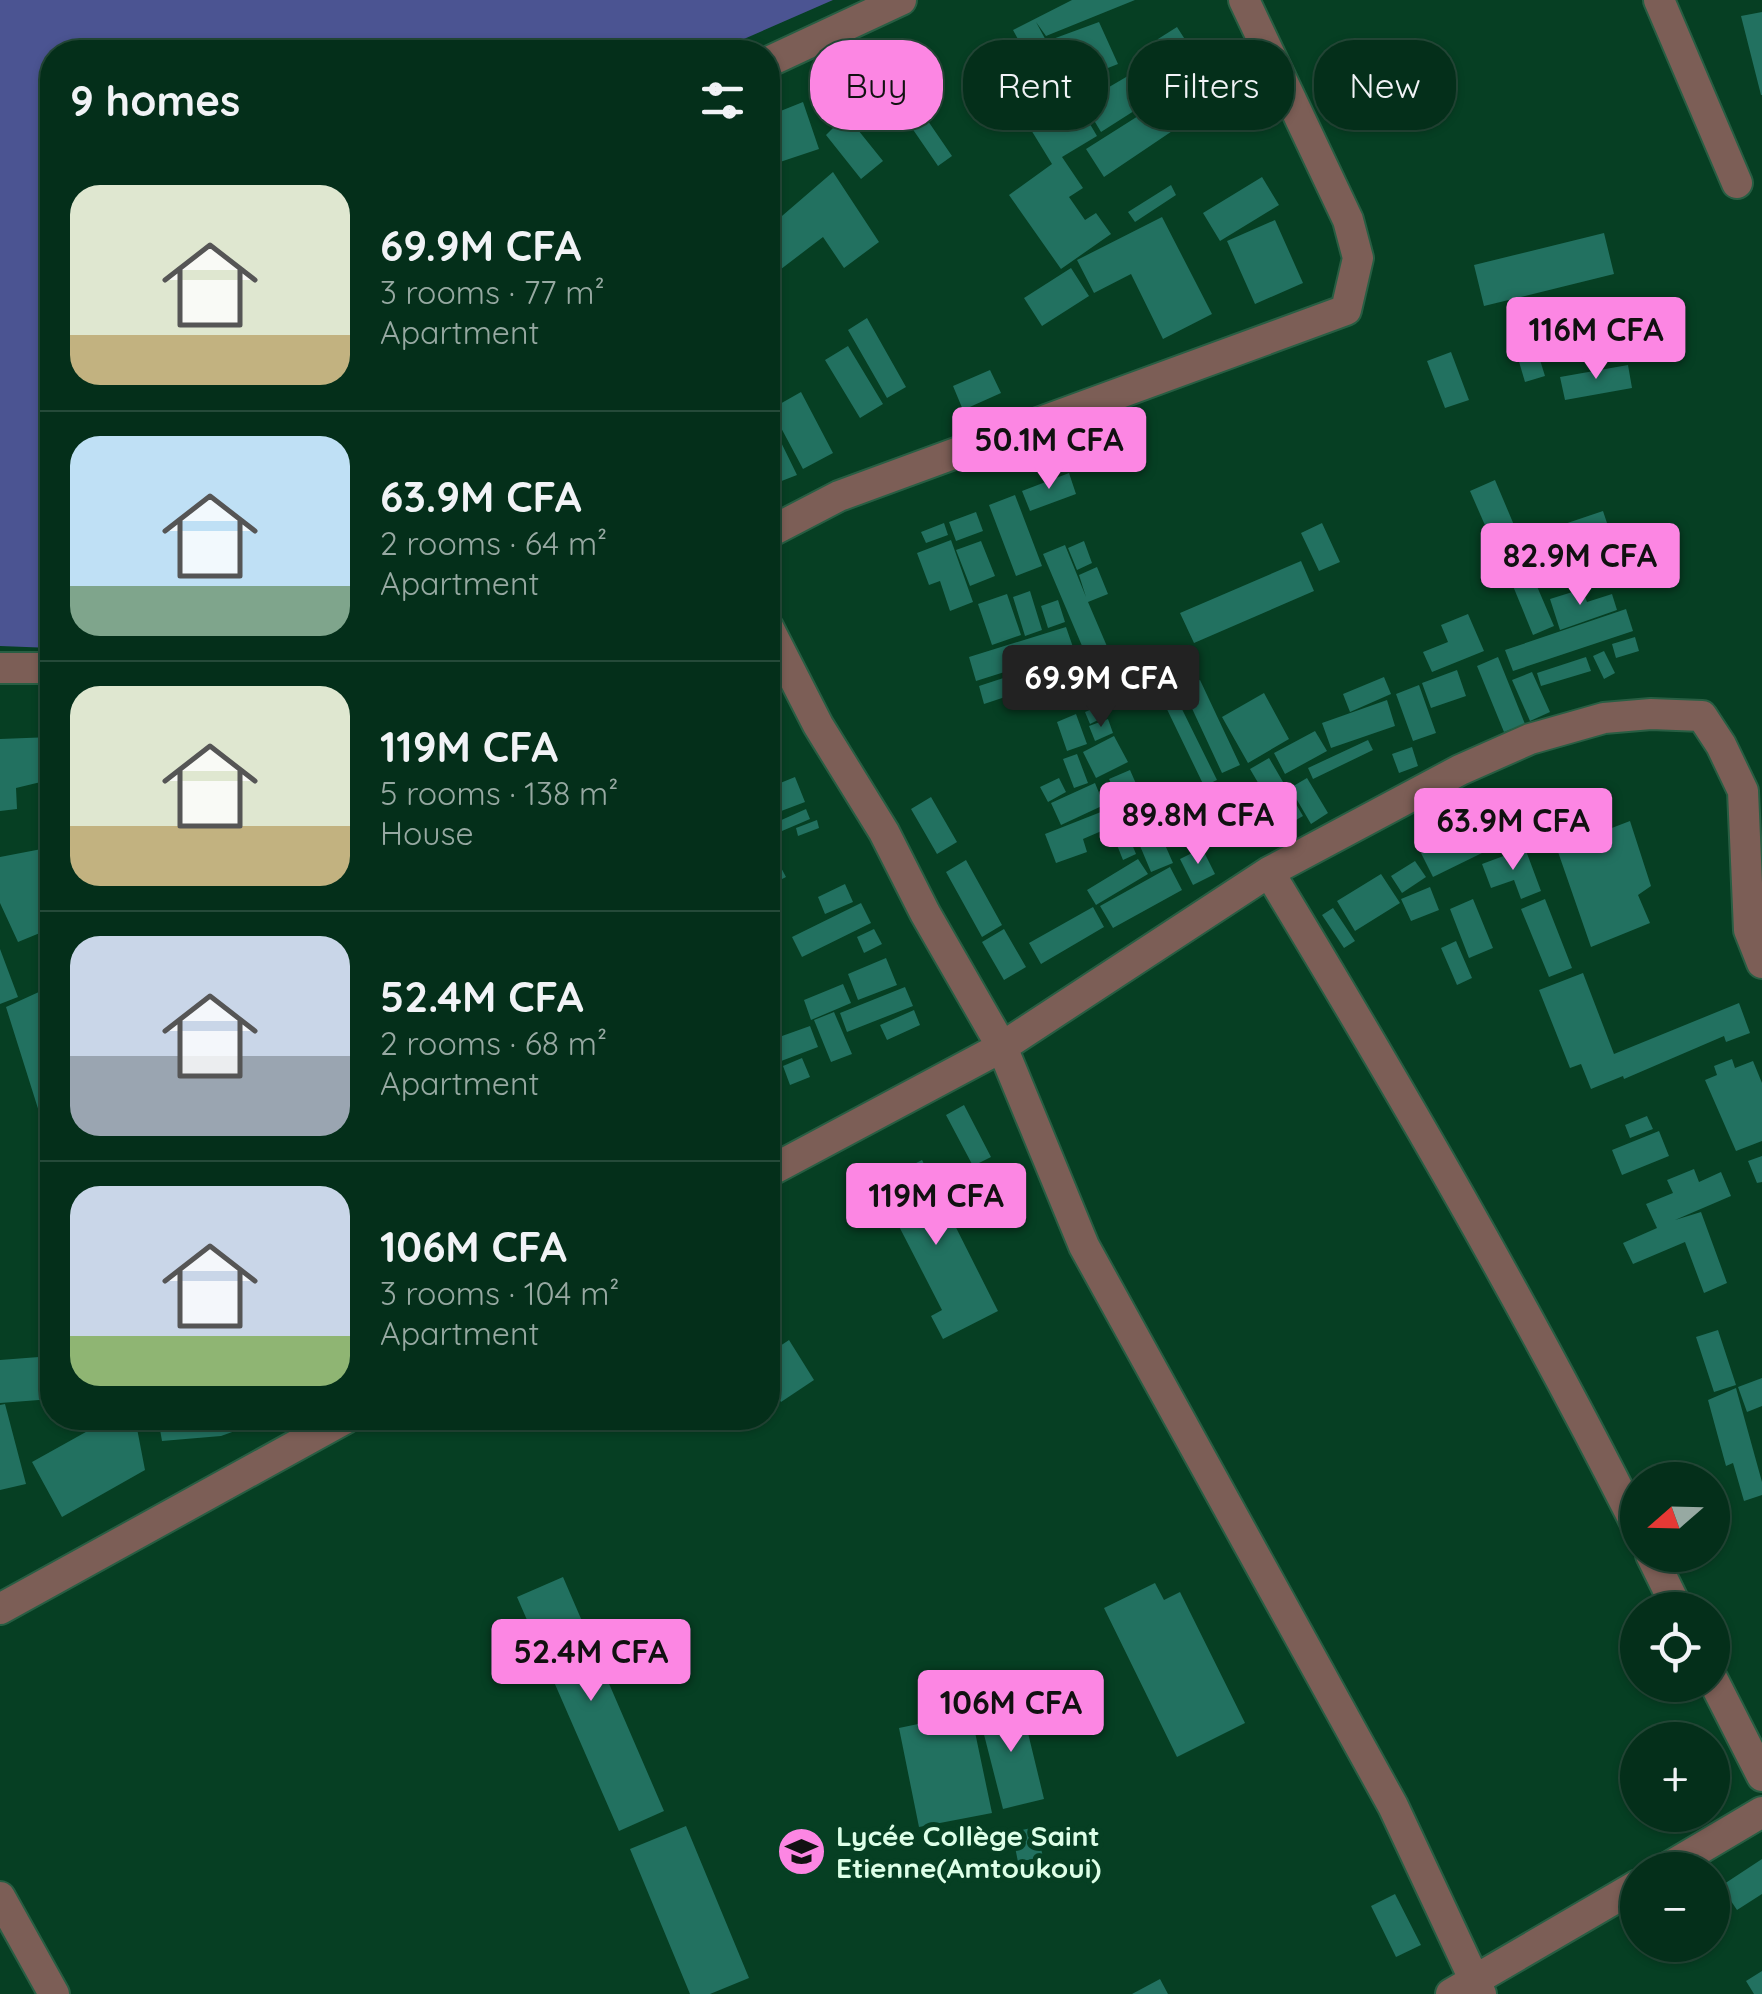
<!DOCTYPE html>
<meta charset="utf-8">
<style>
:root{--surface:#042f1a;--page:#123b27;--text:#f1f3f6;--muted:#97a9a2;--line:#254a39;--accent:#fc86e3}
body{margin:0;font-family:Quicksand,sans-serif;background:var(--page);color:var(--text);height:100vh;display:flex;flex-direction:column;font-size:38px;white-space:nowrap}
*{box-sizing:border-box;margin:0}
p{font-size:32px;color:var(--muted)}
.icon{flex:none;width:55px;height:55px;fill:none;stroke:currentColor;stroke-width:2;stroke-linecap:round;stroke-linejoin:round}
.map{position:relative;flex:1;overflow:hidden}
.sheet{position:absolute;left:40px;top:40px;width:740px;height:1390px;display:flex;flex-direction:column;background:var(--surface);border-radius:40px;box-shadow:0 2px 8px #0004,0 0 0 2px var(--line)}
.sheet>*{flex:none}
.hud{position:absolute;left:810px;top:40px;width:800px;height:90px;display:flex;gap:20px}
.needle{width:65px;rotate:250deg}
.tools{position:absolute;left:1620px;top:1462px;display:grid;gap:20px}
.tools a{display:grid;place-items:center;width:110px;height:110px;border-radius:50%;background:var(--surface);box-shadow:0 2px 8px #0004,0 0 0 2px var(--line);font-size:50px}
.price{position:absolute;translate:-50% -85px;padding:0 22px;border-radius:10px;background:var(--accent);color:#111;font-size:32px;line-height:65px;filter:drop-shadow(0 2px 5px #0008)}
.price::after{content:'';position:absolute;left:50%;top:60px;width:30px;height:22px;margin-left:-15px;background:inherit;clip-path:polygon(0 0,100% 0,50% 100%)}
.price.active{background:#222;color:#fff}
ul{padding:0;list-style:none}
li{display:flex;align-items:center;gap:30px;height:250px;padding:0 30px}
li+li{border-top:2px solid var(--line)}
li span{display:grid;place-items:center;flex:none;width:280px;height:200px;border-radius:30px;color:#555}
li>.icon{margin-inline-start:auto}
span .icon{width:120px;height:120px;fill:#fffc;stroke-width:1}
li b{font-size:42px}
h2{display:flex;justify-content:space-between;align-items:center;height:120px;padding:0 30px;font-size:42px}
.chip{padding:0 35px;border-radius:40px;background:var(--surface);box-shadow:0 2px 8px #0004,0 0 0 2px var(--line);font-size:35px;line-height:90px}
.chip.active{background:var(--accent);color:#111}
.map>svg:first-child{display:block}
</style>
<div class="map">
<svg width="1762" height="1994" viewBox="0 0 1762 1994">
<rect width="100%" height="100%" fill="#063f23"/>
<!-- water -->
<path fill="#4b5492" d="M0 0H833L714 52H52V648L0 646Z"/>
<!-- building -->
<path fill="#227160" d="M1072 0H1135L1046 36 1036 22 1069 83 1048 94 1013 30Z
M1762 12V95H1761L1741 16Z
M1099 22 1118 64 1075 81 1050 40Z
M1177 27 1202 66 1161 92 1149 72 1170 59 1158 39Z
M1213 66 1232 99 1205 116 1187 83Z
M1133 73 1148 102 1101 132 1074 87 1093 76 1104 90Z
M904 86 952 156 938 166 890 96Z
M1184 87 1196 115 1104 177 1086 149Z
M1071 92 1097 136 1062 157 1083 188 1069 197 1085 220 1096 213 1111 234 1061 269 1009 195 1052 164 1025 120Z
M862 100 868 110 853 118 848 108Z
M803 102 819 149 768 166V116Z
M846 115 883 161 861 179 826 135Z
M833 172 879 242 844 268 823 237 768 279V228Z
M1262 177 1279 205 1220 241 1203 213Z
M1171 185 1176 195 1135 222 1128 212Z
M1162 217 1212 314 1163 339 1131 274 1094 293 1077 260Z
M1275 220 1303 283 1255 304 1227 241Z
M1604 233 1614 274 1484 306 1474 265Z
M1071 268 1089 296 1042 326 1024 298Z
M867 318 906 387 887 398 848 330Z
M1531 331 1545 376 1525 382 1512 338Z
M848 346 883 404 860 418 825 360Z
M1451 352 1469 400 1445 408 1427 361Z
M1628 365 1632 388 1565 400 1560 377Z
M990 370 1001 393 963 410 953 386Z
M801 392 833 453 803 469 771 409Z
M775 430 797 475 779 482 768 458V434Z
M1069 473 1076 494 1030 511 1022 491Z
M1495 480 1522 544 1498 555 1470 491Z
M1015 495 1042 566 1016 576 989 505Z
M1603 511 1618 556 1540 581 1526 537Z
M976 512 983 531 956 541 949 522Z
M944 523 948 535 926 543 921 532Z
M1322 523 1340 562 1319 571 1301 533Z
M951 540 973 602 950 611 940 581 929 585 917 553Z
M981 541 995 576 970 586 956 550Z
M1084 541 1092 563 1077 570 1068 548Z
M1065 545 1086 597 1079 575 1097 567 1108 594 1088 602 1109 651 1088 660 1043 554Z
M1301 561 1314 591 1194 643 1180 613Z
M1533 577 1554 626 1533 635 1513 586Z
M1582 589 1587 602 1612 594 1617 610 1560 630 1550 599Z
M1030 591 1042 630 1025 636 1013 597Z
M1007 594 1021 635 992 645 978 604Z
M1058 600 1065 622 1048 628 1041 606Z
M1626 609 1633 631 1513 671 1505 650Z
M1468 614 1484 651 1432 672 1423 652 1448 642 1441 625Z
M1066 627 1074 650 976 681 969 657Z
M1635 637 1639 651 1616 658 1612 644Z
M1604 651 1615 673 1604 679 1593 656Z
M1073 655 1078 673 984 704 979 686Z
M1498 657 1525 724 1504 732 1477 666Z
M1586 657 1591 671 1541 686 1537 673Z
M1457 670 1466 696 1431 708 1422 683Z
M1532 672 1550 712 1530 721 1512 680Z
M1384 677 1391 694 1350 712 1343 694Z
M1200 680 1240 765 1222 773 1182 687Z
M1419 685 1436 733 1413 741 1396 694Z
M1264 693 1289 739 1248 763 1222 717Z
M1175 695 1217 780 1204 786 1163 701Z
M1387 700 1395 726 1331 748 1322 723Z
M1099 706 1104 717 1090 724 1085 712Z
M1076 714 1087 744 1067 751 1057 722Z
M1108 719 1113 733 1095 741 1089 726Z
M1315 731 1327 751 1285 774 1274 753Z
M1114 736 1128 762 1096 778 1083 752Z
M52 737V757L42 756 45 781 16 788 17 809 0 811V739Z
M1368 740 1373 750 1313 779 1308 768Z
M1412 747 1418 766 1399 773 1392 754Z
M1077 754 1088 783 1074 788 1063 759Z
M1269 758 1303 816 1284 827 1250 769Z
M1130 770 1148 811 1127 820 1109 779Z
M795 777 805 802 768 816V788Z
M1059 778 1066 792 1048 802 1040 787Z
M1307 778 1328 813 1311 824 1290 788Z
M1095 783 1104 805 1061 825 1051 803Z
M1204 791 1214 816 1173 832 1162 808Z
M931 797 957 842 937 854 911 809Z
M806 809 810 819 768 837V826Z
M1106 810 1113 826 1083 839 1087 852 1056 863 1045 834Z
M1151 813 1173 863 1151 872 1130 822Z
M1267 817 1278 830 1261 845 1250 832Z
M817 820 819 828 798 836 796 828Z
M1630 821 1651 886 1638 895 1650 923 1591 947 1557 849Z
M1124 825 1136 854 1123 860 1111 830Z
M1471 829 1482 853 1433 877 1421 853Z
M52 847V928L18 942 0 903V857Z
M1202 848 1215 874 1193 885 1180 859Z
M1525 848 1541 891 1521 899 1514 880 1491 888 1482 864Z
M1138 859 1148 874 1096 905 1087 890Z
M966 860 1002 925 982 937 946 872Z
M1415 861 1426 877 1402 893 1391 876Z
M778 862 786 877 774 883 768 867Z
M1170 867 1182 890 1113 928 1100 906Z
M1381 874 1400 903 1355 931 1337 901Z
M845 884 853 902 825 914 818 897Z
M1430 887 1439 910 1411 921 1401 899Z
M1473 899 1493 948 1469 958 1450 909Z
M1545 899 1572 968 1549 977 1521 909Z
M861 903 871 923 802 957 792 937Z
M1093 907 1104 927 1041 964 1029 943Z
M1333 908 1355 941 1344 948 1322 915Z
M874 929 882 944 864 953 857 937Z
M1004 929 1026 967 1004 980 982 942Z
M1456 941 1472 978 1457 985 1441 948Z
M0 949 18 997 0 1004Z
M886 958 897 985 858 1000 848 974Z
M1583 973 1614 1054 1739 1003 1750 1033 1726 1042 1724 1036 1624 1079 1623 1076 1591 1089 1581 1064 1570 1068 1539 990Z
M843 984 851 1003 811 1020 804 1000Z
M52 986V1153L6 1007Z
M905 987 913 1006 847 1032 840 1013Z
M914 1010 920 1025 887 1040 880 1025Z
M834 1012 852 1054 831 1062 814 1020Z
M810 1026 818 1047 768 1066V1041Z
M802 1058 810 1077 790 1085 783 1066Z
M1732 1059 1735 1068 1753 1061 1762 1083V1141L1736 1151 1705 1080 1717 1075 1714 1066Z
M964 1105 991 1157 973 1166 946 1115Z
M1647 1116 1653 1129 1630 1138 1625 1125Z
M1659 1131 1669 1156 1622 1175 1612 1150Z
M1762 1156V1182L1757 1183 1748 1161Z
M922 1160 998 1311 943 1339 931 1316 942 1310 886 1201 874 1206 865 1189Z
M1694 1169 1699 1182 1721 1172 1731 1196 1675 1220 1701 1212 1727 1283 1704 1293 1685 1242 1633 1264 1623 1243 1657 1228 1646 1204 1673 1193 1667 1180Z
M1718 1330 1736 1385 1714 1392 1696 1337Z
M789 1340 814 1380 781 1402 768 1380V1354Z
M39 1357 52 1365V1399L0 1403V1360Z
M1762 1378V1406L1747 1412 1738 1387Z
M1736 1388 1762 1482V1495L1744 1501 1733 1463 1726 1466 1708 1400Z
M5 1404 26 1484 0 1490V1405Z
M111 1418H135L145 1470 62 1517 32 1462Z
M158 1418H271L221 1436 162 1441Z
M563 1577 664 1811 619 1831 517 1597Z
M1155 1583 1164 1600 1180 1592 1245 1723 1177 1757 1104 1608Z
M1020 1700 1044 1799 1003 1809 978 1711Z
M971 1713 992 1813 919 1827 899 1728Z
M686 1826 749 1978 710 1994H690L630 1849Z
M1036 1827 1043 1857 1018 1862 1012 1832Z
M1762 1859V1894L1737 1910 1721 1886Z
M1395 1894 1421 1945 1396 1957 1371 1906Z
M1762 1971V1994H1754L1746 1981Z
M1160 1979 1168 1994H1132Z"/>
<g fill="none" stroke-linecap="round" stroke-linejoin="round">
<defs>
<path id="street" d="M1659 0 1737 183
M768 62 901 0
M768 533 839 496 1346 310 1358 258 1348 220 1244 0
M768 627 818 725 884 832 925 913 1002 1047 1084 1246 1393 1806 1481 1994
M0 668H52
M1269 872C1399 1087 1525 1304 1638 1528
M768 1172 1002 1047 1269 872 1460 770 1530 739 1604 718 1651 714 1702 716 1721 745 1743 791 1749 930 1762 963
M1651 1555 1678 1610
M0 1609 346 1418
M1712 1678 1762 1776
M1664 1870 1762 1812
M0 1897 54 1994
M1451 1994 1638 1885"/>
</defs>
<!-- street casing -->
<use href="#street" stroke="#285e43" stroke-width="34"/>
<!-- street -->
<use href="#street" stroke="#7c5e56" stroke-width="30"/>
</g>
<!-- icons -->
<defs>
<symbol id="school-disc" viewBox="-11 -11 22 22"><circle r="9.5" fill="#fc86e3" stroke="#063f23"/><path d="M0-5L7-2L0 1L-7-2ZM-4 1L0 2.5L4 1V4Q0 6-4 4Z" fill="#111"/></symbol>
</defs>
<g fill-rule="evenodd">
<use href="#school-disc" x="774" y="1824" width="55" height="55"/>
</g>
<g text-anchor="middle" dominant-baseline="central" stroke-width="10" stroke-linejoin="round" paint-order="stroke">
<!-- poi labels -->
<g font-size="28" font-weight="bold" fill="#ddffe8" stroke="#063f23" text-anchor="start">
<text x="836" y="1835">Lycée Collège Saint<tspan x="836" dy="32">Etienne(Amtoukoui)</tspan></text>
</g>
</g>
</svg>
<div class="tools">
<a><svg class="needle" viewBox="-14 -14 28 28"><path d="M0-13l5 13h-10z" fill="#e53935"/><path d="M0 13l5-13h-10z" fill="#97a9a2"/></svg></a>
<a><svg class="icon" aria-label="locate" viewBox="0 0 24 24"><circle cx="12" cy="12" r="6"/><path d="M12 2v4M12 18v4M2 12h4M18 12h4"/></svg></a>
<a>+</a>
<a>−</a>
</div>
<b class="price" style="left:1596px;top:382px">116M CFA</b>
<b class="price" style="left:1049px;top:492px">50.1M CFA</b>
<b class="price" style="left:1580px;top:608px">82.9M CFA</b>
<b class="price active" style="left:1101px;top:730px">69.9M CFA</b>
<b class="price" style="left:1198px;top:867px">89.8M CFA</b>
<b class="price" style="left:1513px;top:873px">63.9M CFA</b>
<b class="price" style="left:936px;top:1248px">119M CFA</b>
<b class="price" style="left:591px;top:1704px">52.4M CFA</b>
<b class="price" style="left:1011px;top:1755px">106M CFA</b>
<div class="hud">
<a class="chip active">Buy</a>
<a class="chip">Rent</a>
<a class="chip">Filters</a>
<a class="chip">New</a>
</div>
<section class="sheet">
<h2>9 homes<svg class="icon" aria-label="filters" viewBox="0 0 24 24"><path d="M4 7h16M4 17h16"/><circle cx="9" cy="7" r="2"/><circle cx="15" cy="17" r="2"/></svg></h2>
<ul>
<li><span style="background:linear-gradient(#dfe7d0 75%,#c2b280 0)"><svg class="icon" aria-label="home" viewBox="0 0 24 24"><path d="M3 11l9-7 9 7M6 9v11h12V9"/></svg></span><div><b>69.9M CFA</b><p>3 rooms · 77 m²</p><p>Apartment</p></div></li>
<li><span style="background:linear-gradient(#bfe0f5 75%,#7fa58c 0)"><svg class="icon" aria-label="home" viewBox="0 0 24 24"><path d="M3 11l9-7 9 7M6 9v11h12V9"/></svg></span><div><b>63.9M CFA</b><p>2 rooms · 64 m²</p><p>Apartment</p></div></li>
<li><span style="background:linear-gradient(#dfe7d0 70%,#c2b280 0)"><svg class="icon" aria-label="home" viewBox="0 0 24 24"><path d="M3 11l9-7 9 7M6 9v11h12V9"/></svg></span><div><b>119M CFA</b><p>5 rooms · 138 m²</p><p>House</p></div></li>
<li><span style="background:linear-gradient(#c9d6e8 60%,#9aa5b1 0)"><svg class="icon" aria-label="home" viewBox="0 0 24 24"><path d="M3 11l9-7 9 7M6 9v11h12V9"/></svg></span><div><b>52.4M CFA</b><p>2 rooms · 68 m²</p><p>Apartment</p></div></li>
<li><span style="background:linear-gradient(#c9d6e8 75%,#8fb573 0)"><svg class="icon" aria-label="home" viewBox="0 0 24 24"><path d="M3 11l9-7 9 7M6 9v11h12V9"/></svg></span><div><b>106M CFA</b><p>3 rooms · 104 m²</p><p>Apartment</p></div></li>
</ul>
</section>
</div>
